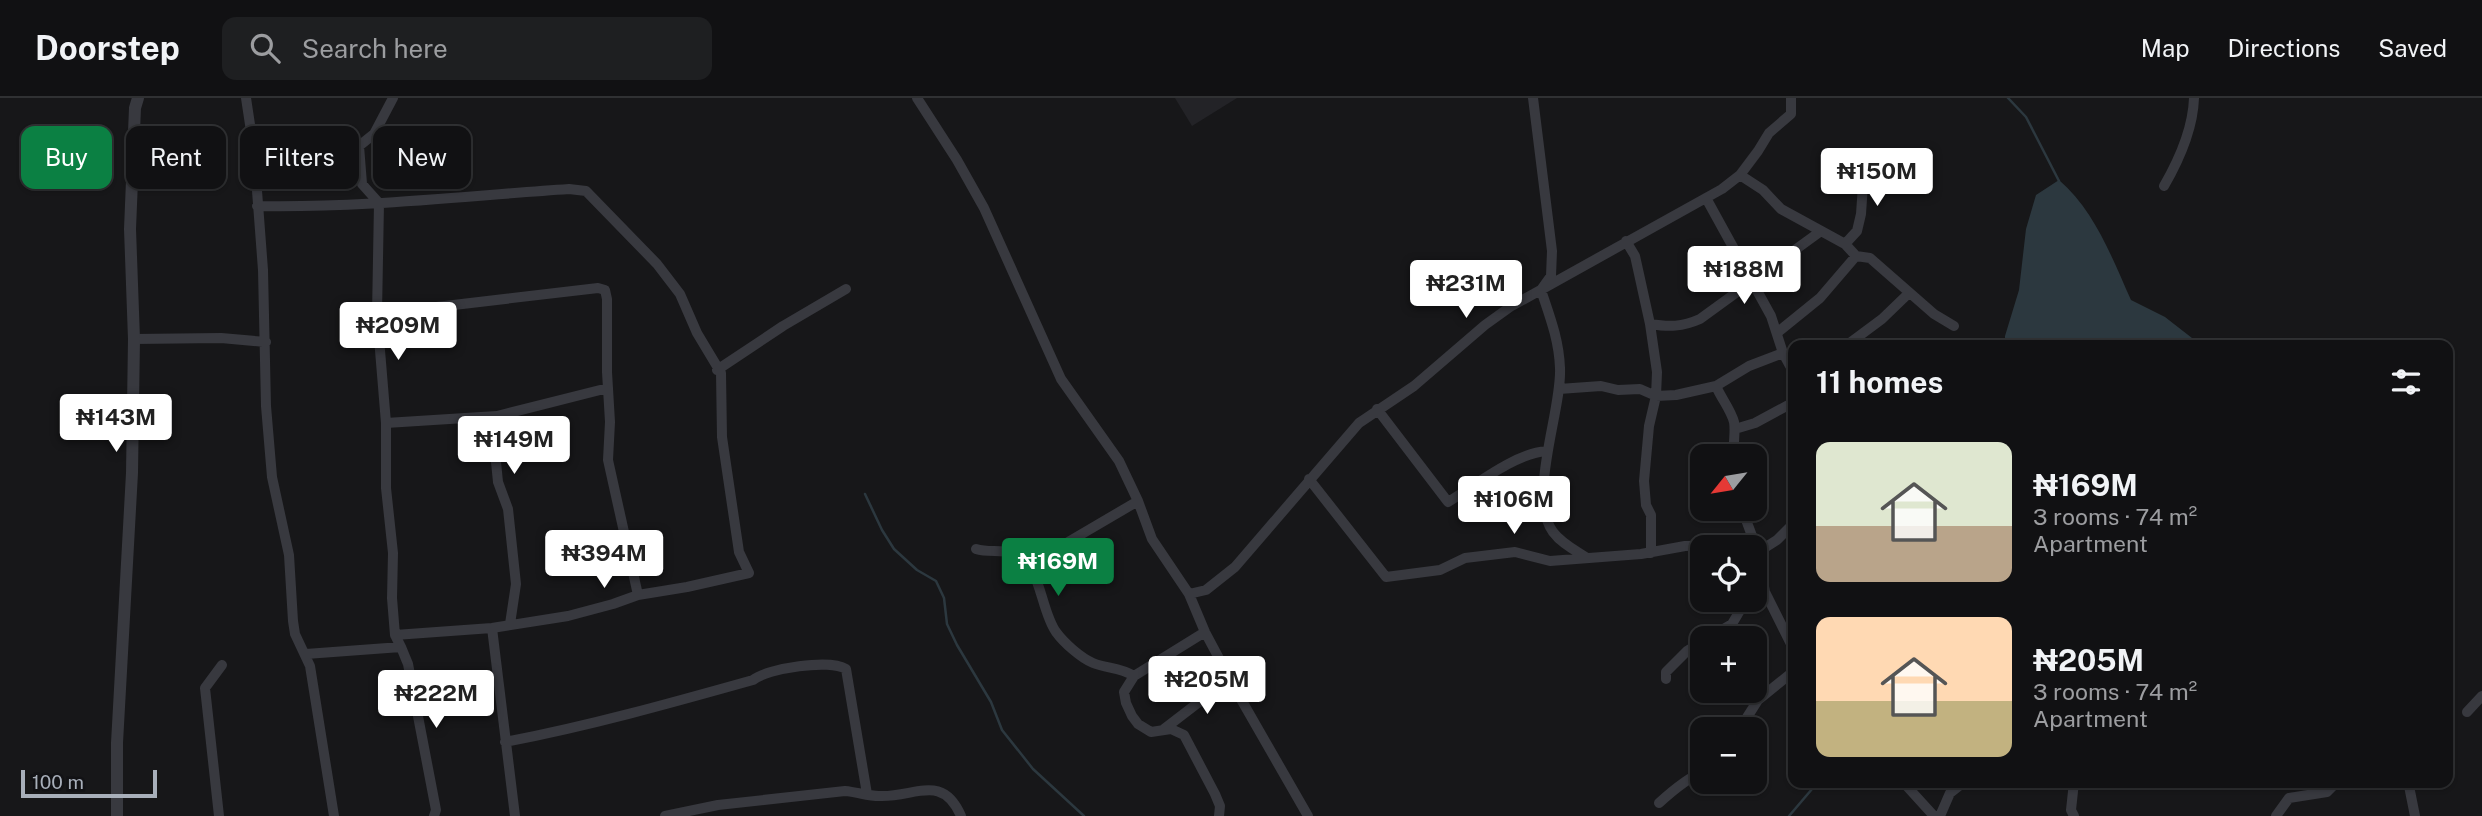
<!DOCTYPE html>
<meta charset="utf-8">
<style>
:root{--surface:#111113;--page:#1e1f21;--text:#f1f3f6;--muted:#9c9da0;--line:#303133;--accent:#0b8043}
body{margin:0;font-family:"Public Sans",sans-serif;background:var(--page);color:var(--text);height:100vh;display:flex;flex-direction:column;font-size:26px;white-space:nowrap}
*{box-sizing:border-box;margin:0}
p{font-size:23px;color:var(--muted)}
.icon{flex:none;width:38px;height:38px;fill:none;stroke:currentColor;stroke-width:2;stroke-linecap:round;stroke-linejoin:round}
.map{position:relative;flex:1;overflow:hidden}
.details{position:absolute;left:1788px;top:242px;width:665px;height:448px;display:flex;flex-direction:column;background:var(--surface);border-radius:14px;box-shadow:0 2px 5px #0004,0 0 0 2px var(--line)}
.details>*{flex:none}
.hud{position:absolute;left:21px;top:28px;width:665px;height:63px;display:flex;gap:14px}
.needle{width:46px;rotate:240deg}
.fabs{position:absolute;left:1690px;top:346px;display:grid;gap:14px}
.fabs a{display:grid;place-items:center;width:77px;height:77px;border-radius:14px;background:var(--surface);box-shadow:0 2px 5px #0004,0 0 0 2px var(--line);font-size:35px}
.scale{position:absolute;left:21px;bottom:18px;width:136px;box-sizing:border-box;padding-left:7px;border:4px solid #a8afba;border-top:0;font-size:19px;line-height:24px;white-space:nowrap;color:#a8afba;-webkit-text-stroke:5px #121215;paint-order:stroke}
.price{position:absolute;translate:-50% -60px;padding:0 16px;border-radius:7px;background:#fff;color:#222;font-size:23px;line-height:46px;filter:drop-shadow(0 2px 4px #0008)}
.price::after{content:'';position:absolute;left:50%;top:42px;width:21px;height:16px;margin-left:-10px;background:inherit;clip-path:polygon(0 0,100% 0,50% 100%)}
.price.current{background:var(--accent);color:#fff}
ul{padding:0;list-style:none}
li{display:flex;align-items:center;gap:21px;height:175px;padding:0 28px}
li span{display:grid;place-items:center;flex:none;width:196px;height:140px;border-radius:14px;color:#555}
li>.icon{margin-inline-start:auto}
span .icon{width:84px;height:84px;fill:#fffc;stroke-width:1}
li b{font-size:30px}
h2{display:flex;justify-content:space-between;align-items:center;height:84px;padding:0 28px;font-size:30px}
.chip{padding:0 24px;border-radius:14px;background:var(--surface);box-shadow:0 2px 5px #0004,0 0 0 2px var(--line);font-size:24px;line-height:63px}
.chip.current{background:var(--accent);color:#fff}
header{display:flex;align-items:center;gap:42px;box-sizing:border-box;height:98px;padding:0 35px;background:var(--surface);border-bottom:2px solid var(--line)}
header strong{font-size:33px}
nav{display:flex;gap:38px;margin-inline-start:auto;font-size:24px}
.search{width:490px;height:63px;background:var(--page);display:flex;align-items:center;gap:18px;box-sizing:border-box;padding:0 24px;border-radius:14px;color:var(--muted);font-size:26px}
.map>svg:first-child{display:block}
</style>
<header>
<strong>Doorstep</strong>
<div class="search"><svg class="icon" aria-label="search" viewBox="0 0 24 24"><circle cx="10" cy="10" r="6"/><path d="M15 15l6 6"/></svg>Search here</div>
<nav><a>Map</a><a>Directions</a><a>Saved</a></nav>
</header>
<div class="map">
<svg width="2482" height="718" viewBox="0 0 2482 718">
<rect width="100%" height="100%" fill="#171719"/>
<!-- built -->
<path fill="#232327" d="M1175 0H1237L1192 28Z"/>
<!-- water -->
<path fill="#2c383f" d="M2059 82C2095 113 2112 160 2131 202L2165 219 2201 247H2005V238L2019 192 2026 131 2036 97Z"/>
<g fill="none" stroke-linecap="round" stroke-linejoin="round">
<!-- stream -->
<path stroke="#2c383f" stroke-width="2.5" d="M2008 0 2026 19 2059 83
M865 396 882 432 894 451 917 472 936 483 944 500 947 526 957 547 991 604 1002 632 1033 671 1084 718
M1789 718 1818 684"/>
<!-- minor -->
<path stroke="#38393f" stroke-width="10" d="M246 0 254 53 263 172 266 308 272 379 289 457 293 523 295 536 310 568 334 718
M393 0 374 36 359 48 362 86 379 105 377 216 386 325V390L393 455 392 500 395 537
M917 0 957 62 984 110 1061 281 1119 363 1138 403 1152 441 1189 496 1205 534 1238 596 1308 718
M1533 0 1552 153 1551 178 1541 192C1550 219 1559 242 1560 270 1562 313 1527 398 1553 434 1562 446 1575 452 1587 460
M1740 77 1763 92 1781 111 1845 146 1856 158 1870 160 1934 216 1954 228
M2164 88C2179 62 2193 31 2194 0
M1706 100 1771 218 1783 255 1794 275
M257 108C361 110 465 98 569 91L586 93 657 166 680 196 697 235 721 275 722 339 739 454 749 475 687 489 638 497 613 506 568 518 492 530 395 537 401 549 306 556
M1626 143 1635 158 1639 176 1650 226 1657 274 1656 298 1649 328 1644 383 1646 407 1651 417V455
M1845 146 1857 133 1861 116 1865 57
M377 216 598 190 605 192 607 201V274L610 324 608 362 638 497
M1650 226C1669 229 1682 229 1700 221L1821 133
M1778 234 1820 200 1856 158
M134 241 221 240 266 244
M1847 247 1882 221 1909 195
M717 272 783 228 846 191
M1716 288C1721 300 1731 312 1734 324 1736 336 1732 347 1735 359
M1559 291 1601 288 1618 292 1640 291 1656 298 1676 297 1716 288 1749 268 1783 255
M1377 311 1448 404C1476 387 1514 356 1546 353
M386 325 497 318
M1735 331 1755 325 1794 304
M1309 381 1386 479 1440 472 1465 460 1515 454 1550 463 1641 456 1685 448 1739 447 1755 444
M1742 411 1758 454 1765 494 1794 552
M976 451C988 455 1001 451 1013 455 1041 463 1040 512 1056 534 1064 545 1081 560 1093 565 1108 571 1119 569 1134 578
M1758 454 1777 442 1794 425
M1029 467 1138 403
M1189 496 1206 492 1235 469 1359 325 1414 288 1485 227 1510 209 1722 91 1740 77 1758 53 1769 35 1791 16V0
M510 526 516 486 508 411 498 384 495 354 497 318 608 290
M492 530 515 718
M1205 534 1134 578 1124 594 1126 605 1132 618 1138 626 1151 634 1171 631 1184 637 1215 696 1220 708 1219 718
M1706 541 1732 526 1742 509 1750 502
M401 549 408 566 436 712 434 718
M1666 581V574L1687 553 1703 543
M2467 614 2482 598
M1164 631 1203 601 1217 595 1231 582
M1739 632 1758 602 1794 573
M505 644C589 628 671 605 753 582 768 570 830 561 846 571L867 696
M1903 684 1934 718
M2405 684 2409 688 2415 718
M1659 705C1670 695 1689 679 1703 674
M219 718 205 590 222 567
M665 718 718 707 845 693C857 694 868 698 879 698 914 700 942 674 961 718
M1940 718 1950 695 1964 684
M2074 718 2071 712 2074 684
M2276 718 2289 700 2327 694 2337 684"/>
<!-- tertiary -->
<path stroke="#38393f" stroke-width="12" d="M117 718V645L132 375 134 241 130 131 135 10 138 0"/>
</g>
</svg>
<div class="fabs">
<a><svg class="needle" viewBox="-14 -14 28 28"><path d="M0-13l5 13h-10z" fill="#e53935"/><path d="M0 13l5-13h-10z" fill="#9c9da0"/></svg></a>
<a><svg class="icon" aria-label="locate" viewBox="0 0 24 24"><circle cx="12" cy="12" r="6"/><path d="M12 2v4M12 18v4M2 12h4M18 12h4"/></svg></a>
<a>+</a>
<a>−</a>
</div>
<div class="scale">100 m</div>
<b class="price" style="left:1877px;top:110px">₦150M</b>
<b class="price" style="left:1744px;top:208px">₦188M</b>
<b class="price" style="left:1466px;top:222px">₦231M</b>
<b class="price" style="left:398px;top:264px">₦209M</b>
<b class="price" style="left:116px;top:356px">₦143M</b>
<b class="price" style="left:514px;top:378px">₦149M</b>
<b class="price" style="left:1514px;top:438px">₦106M</b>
<b class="price" style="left:604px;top:492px">₦394M</b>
<b class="price current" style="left:1058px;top:500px">₦169M</b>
<b class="price" style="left:1207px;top:618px">₦205M</b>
<b class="price" style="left:436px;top:632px">₦222M</b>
<div class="hud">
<a class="chip current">Buy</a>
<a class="chip">Rent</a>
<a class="chip">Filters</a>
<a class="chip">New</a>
</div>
<section class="details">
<h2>11 homes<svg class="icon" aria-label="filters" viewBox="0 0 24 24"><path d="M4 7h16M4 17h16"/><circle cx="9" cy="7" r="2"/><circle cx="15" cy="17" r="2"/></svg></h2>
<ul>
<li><span style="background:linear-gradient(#dfe7d0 60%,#b9a48a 0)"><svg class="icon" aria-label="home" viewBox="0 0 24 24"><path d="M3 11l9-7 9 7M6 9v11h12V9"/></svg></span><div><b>₦169M</b><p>3 rooms · 74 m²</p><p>Apartment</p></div></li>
<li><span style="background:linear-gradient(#ffd9b3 60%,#c2b280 0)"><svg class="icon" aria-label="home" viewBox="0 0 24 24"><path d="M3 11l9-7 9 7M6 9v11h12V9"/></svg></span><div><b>₦205M</b><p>3 rooms · 74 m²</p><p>Apartment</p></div></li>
</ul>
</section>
</div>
